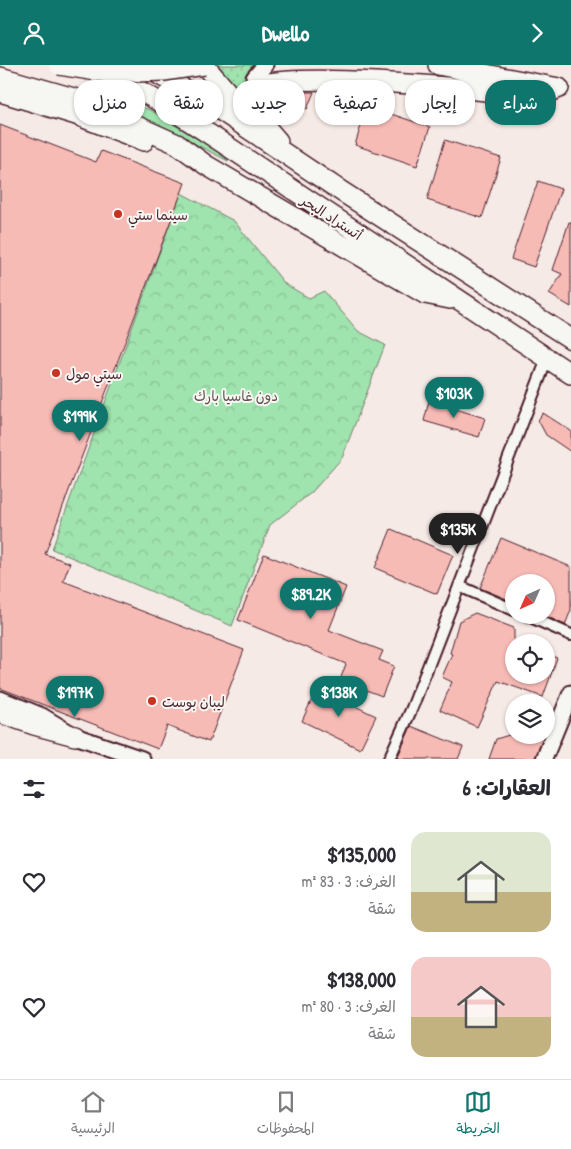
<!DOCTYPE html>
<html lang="ar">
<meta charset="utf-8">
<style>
:root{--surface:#fff;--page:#f7f7f7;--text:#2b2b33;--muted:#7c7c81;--line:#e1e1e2;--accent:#0f766e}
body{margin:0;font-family:"Patrick Hand","Playpen Sans Arabic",sans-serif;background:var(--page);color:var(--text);direction:rtl;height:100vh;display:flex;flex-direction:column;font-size:19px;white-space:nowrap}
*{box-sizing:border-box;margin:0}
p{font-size:16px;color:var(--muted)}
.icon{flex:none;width:28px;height:28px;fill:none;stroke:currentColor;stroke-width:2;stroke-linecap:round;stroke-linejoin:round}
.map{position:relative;height:694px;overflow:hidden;direction:ltr}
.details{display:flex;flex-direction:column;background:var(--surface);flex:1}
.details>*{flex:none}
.top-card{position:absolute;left:15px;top:15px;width:541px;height:45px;direction:rtl;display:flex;gap:10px}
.needle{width:32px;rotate:225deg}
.tools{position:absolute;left:505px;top:509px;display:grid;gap:10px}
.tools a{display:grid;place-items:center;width:50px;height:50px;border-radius:50%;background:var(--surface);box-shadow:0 1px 4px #0004;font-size:25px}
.price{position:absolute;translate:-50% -42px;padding:0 11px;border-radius:18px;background:var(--accent);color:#fff;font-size:16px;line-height:32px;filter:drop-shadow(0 1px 2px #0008)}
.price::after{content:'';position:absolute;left:50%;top:30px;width:15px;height:11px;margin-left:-8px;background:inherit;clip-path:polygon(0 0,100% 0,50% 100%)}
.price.active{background:#222;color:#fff}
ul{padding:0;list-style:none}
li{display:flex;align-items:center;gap:15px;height:125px;padding:0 20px}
li span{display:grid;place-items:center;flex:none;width:140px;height:100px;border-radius:15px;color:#555}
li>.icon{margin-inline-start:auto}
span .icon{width:60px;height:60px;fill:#fffc;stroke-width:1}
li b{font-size:21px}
h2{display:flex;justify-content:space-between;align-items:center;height:60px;padding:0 20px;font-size:21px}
.pill{padding:0 18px;border-radius:20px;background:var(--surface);box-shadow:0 1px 4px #0004;font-size:18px;line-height:45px}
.pill.active{background:var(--accent);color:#fff}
header{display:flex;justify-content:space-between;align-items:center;height:65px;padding:0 20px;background:var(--accent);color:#fff;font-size:22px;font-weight:700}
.tabs{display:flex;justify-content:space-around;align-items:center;height:70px;border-top:1px solid var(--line);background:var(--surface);font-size:14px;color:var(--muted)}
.tabs a{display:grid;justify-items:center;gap:2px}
.tabs .active{color:var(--accent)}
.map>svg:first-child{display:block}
</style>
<header><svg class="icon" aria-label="forward" viewBox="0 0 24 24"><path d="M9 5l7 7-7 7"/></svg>Dwello<svg class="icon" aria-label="person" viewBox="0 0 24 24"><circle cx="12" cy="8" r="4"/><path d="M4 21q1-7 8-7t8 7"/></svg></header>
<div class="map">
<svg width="571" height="694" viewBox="0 0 571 694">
<defs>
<pattern id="park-crowns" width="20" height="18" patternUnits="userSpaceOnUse" patternTransform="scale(1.25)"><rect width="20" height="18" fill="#9fe3ae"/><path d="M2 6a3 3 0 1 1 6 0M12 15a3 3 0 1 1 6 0" fill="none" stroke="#8ac296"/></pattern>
<pattern id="garden-dots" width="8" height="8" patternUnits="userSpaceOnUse" patternTransform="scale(1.25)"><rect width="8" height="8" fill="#9fe3ae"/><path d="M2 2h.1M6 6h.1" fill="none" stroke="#8ac296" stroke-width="1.8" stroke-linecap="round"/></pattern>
</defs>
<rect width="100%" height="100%" fill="#f6eae6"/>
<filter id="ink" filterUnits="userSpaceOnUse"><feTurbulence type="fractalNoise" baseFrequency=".02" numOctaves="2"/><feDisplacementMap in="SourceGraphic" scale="10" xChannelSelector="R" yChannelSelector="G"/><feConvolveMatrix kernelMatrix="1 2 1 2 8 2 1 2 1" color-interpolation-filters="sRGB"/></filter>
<g filter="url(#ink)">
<!-- grass -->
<path fill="#9fe3ae" stroke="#74816c" d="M104 35 135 39 152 46 221 88 228 96 180 71Z"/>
<!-- park -->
<path fill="url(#park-crowns)" stroke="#74816c" d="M181 128 234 156 285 219 309 233 324 226 358 266 385 280 342 393 312 427 270 460 232 561 52 484Z"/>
<!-- garden -->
<path fill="url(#garden-dots)" stroke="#74816c" d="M214 0H259L243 21 242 32Z"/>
<!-- building -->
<path fill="#f7bbb6" stroke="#4a1f2b" d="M287 27H314L307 44 276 33 277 29Z
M367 41 430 62 417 101 355 80Z
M0 60 96 97 101 86 185 118 45 489 70 498 63 516 244 585 209 677 167 661 158 684 0 623Z
M445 75 501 93 482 153 427 135Z
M538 116 561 124 534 202 511 194Z
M569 157H571V242L549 229 562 209 553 205Z
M429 336 485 353 479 372 424 356Z
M543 348 571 366V387L546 370 538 355Z
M391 464 453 490 437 529 375 503Z
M501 473 571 502V545L565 560 546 551V518H514V537L480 523Z
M264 489 346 522 329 565 383 586 379 595 394 601 382 631 340 615 346 599 238 555Z
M475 548 514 563V610H546V589L557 593 543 632 498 616 477 662 440 645 452 617 442 612 452 589 450 588 459 556Z
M317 623 376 651 360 684 302 656Z
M411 661 463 682 458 694H397Z
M509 670H544L535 694H489L496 674Z"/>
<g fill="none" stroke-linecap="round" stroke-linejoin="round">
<defs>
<path id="street" d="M459 521 514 545
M526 550 571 570
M389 694 412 643 547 294"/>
<path id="secondary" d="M254 13 265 0
M0 634 42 651 75 671 142 694
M544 694 571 628"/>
<path id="highway" d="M204 0 236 37 251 53
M438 0 559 23
M147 3 214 41 341 126 571 274
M103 5 158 36 203 65 571 309
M0 12 77 34 177 79 206 100 238 119 425 229 450 234
M0 27 76 50 144 76
M278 76C269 65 247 43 247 29 246 0 496 25 532 32L545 29 559 23
M0 648 34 660 75 671"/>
</defs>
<!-- street casing -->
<use href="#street" stroke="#4a1f2b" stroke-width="14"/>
<!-- secondary casing -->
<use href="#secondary" stroke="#4a1f2b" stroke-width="19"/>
<!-- highway casing -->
<use href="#highway" stroke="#4a1f2b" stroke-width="22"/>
<!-- street -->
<use href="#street" stroke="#f6f6f2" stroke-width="10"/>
<!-- secondary -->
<use href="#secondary" stroke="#f6f6f2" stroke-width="15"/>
<!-- highway -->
<use href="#highway" stroke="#f6f6f2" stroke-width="19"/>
<defs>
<path id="highway-bridge" d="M59 0 109 8 164 6 204 0"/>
</defs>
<!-- highway-bridge casing -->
<use href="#highway-bridge" stroke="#4a1f2b" stroke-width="22" stroke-linecap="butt"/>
<!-- highway-bridge -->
<use href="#highway-bridge" stroke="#f6f6f2" stroke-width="19"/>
</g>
</g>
<!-- markers -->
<g fill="#c8321e" stroke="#f6f6f2" stroke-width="2">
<circle cx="118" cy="149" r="5"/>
<circle cx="56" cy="308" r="5"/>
<circle cx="152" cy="636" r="5"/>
</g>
<g text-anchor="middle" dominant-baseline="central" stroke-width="4" stroke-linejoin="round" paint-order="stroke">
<!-- poi labels -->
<g font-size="14" fill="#4a1f2b" stroke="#f6f6f2" text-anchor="start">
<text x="128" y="149">سينما ستي</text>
<text x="66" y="308">سيتي مول</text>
<text x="162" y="636">ليبان بوست</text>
</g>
<!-- street labels -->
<g font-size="14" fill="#4a1f2b" stroke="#f6f6f2">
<text transform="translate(332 152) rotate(33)">أتستراد البحر</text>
</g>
<!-- park labels -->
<g font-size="14" fill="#5f504c" stroke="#f6f6f2">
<text x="236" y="330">دون غاسيا بارك</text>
</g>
</g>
</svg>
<div class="tools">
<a><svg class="needle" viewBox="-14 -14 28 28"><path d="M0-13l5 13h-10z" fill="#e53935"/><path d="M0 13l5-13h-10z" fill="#7c7c81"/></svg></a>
<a><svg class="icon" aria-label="locate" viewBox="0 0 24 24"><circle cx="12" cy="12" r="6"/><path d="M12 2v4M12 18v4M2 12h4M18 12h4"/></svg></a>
<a><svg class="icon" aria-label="layers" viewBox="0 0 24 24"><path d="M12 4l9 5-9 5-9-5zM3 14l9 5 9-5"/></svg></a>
</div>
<b class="price" style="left:454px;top:354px">$103K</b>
<b class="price" style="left:80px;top:377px">$199K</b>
<b class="price active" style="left:458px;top:490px">$135K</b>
<b class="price" style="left:311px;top:555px">$89.2K</b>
<b class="price" style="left:75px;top:653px">$197K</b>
<b class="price" style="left:339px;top:653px">$138K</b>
<div class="top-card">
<a class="pill active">شراء</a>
<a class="pill">إيجار</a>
<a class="pill">تصفية</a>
<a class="pill">جديد</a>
<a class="pill">شقة</a>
<a class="pill">منزل</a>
</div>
</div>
<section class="details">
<h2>العقارات: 6<svg class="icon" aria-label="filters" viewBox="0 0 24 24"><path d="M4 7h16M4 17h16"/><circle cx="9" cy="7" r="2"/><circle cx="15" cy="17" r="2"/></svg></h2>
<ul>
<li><span style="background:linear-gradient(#dfe7d0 60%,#c2b280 0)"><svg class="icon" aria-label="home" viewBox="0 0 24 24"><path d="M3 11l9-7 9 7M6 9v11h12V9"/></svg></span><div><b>$135,000</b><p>الغرف: 3 · 83 m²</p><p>شقة</p></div><svg class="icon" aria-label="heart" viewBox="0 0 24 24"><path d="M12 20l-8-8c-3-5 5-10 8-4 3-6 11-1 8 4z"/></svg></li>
<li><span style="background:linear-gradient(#f6c9c9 60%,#c2b280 0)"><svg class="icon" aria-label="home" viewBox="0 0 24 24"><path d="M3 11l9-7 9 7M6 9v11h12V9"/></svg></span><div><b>$138,000</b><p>الغرف: 3 · 80 m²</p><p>شقة</p></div><svg class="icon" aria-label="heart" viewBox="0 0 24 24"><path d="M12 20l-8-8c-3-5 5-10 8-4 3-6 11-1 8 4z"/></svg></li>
</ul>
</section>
<nav class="tabs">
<a class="active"><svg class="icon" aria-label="map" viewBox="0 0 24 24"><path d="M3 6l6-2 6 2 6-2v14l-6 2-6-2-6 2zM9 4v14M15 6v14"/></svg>الخريطة</a>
<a><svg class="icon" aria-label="saved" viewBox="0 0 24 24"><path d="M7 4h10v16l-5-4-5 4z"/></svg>المحفوظات</a>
<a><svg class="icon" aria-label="home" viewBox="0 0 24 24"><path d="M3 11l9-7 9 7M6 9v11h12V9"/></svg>الرئيسية</a>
</nav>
